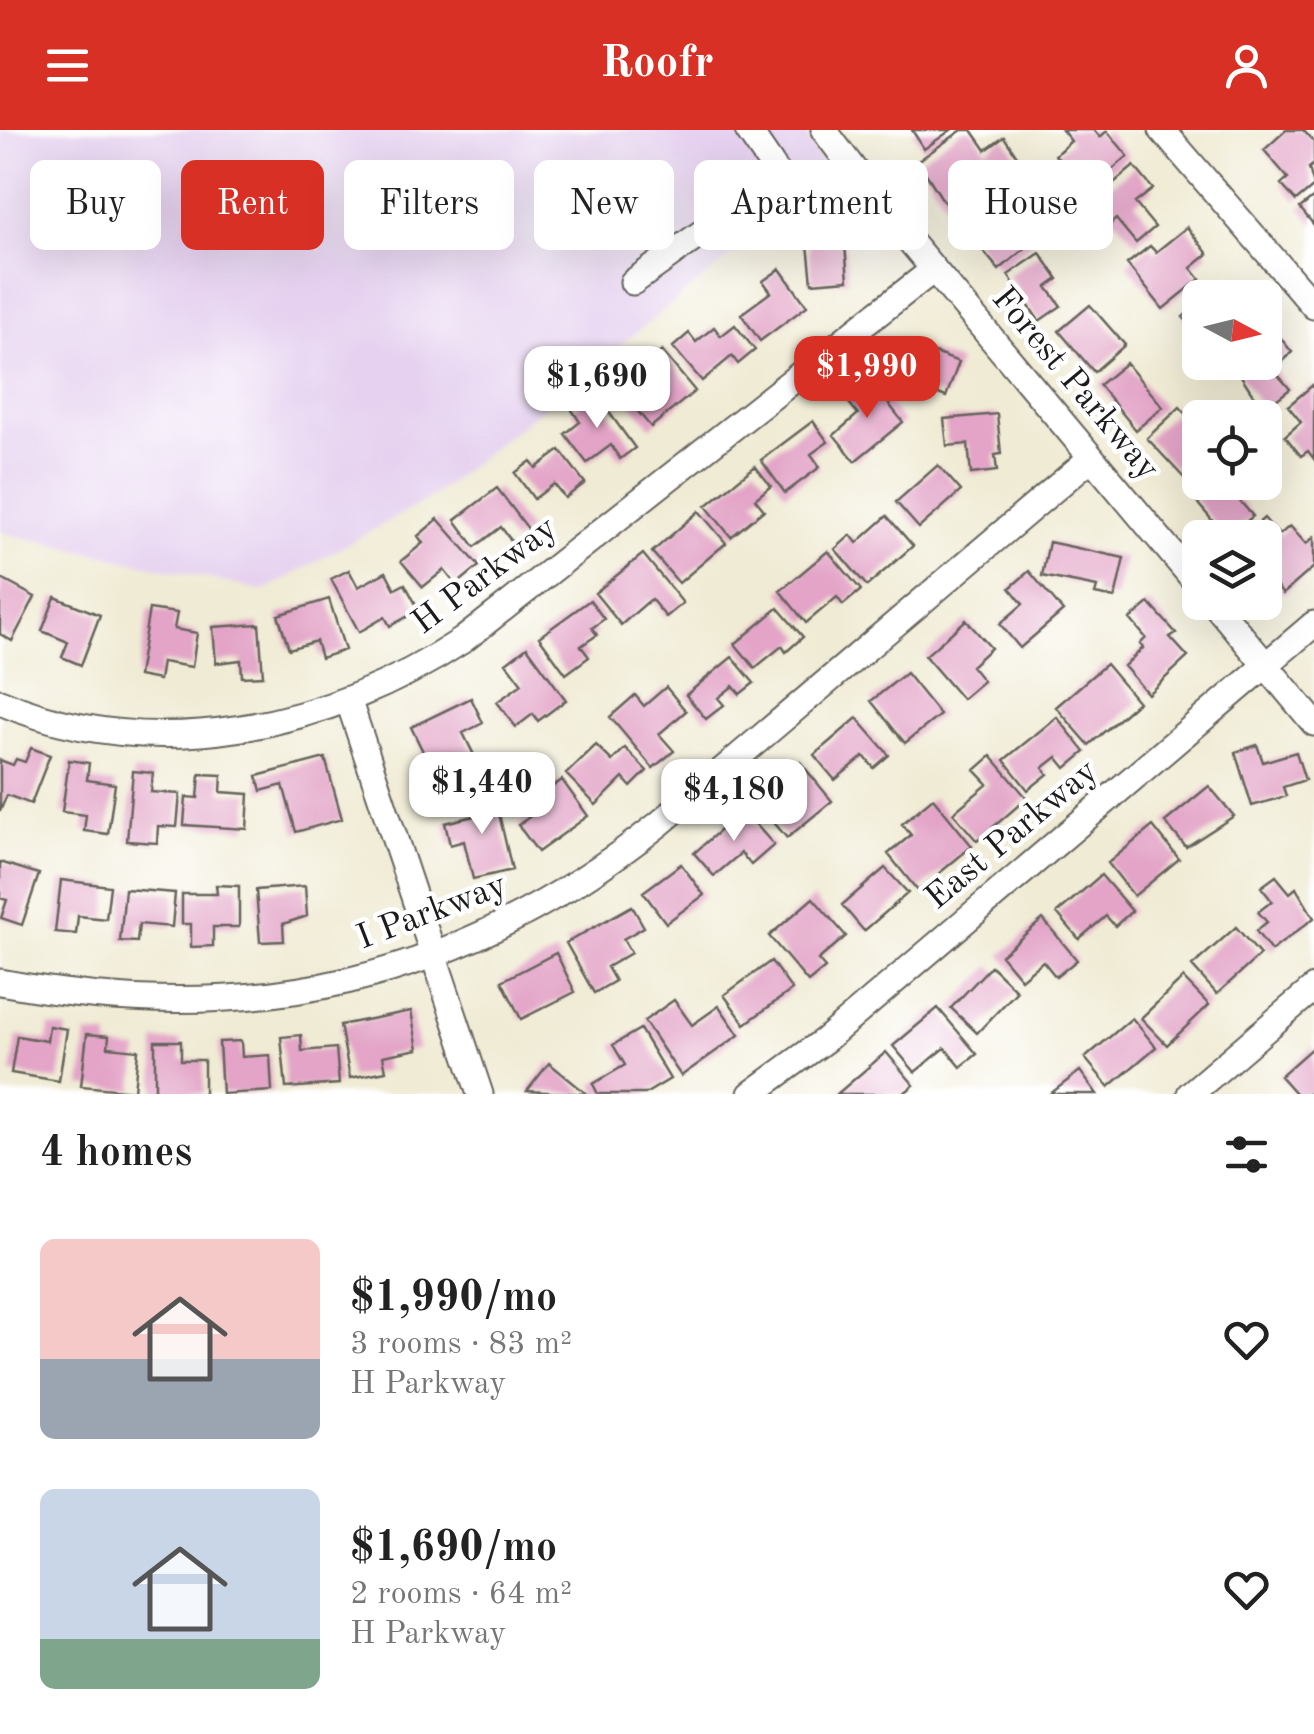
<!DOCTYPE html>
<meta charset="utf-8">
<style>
:root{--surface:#fff;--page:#f6f6f6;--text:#222;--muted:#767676;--accent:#d93025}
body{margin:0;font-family:"Old Standard TT",serif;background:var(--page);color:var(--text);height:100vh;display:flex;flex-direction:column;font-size:38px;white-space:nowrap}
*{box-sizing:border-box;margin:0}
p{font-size:32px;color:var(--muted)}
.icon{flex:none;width:55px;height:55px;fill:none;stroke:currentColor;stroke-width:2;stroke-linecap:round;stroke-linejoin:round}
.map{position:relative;height:964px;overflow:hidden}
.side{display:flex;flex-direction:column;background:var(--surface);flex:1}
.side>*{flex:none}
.top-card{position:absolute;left:30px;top:30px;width:1255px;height:90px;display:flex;gap:20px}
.needle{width:65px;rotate:97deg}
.controls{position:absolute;left:1182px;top:150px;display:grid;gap:20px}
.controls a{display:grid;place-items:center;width:100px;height:100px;border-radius:15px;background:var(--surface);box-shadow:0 10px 40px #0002;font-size:50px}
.price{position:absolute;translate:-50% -85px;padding:0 22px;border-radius:20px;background:#fff;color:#222;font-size:32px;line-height:65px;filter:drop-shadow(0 2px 5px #0008)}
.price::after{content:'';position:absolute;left:50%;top:60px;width:30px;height:22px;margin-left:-15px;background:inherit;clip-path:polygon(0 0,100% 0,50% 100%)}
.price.selected{background:var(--accent);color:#fff}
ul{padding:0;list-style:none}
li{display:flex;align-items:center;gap:30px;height:250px;padding:0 40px}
li span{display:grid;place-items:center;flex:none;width:280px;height:200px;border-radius:15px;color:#555}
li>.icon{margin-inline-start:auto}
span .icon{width:120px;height:120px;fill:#fffc;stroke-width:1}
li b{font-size:42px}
h2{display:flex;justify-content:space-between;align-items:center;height:120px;padding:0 40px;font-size:42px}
.chip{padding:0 35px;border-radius:15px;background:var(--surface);box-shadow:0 10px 40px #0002;font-size:35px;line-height:90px}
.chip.selected{background:var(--accent);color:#fff}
header{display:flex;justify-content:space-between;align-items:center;height:130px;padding:0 40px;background:var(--accent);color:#fff;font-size:45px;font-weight:700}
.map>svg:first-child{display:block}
</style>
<header><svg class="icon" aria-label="menu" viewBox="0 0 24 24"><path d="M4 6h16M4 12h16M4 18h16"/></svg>Roofr<svg class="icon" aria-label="person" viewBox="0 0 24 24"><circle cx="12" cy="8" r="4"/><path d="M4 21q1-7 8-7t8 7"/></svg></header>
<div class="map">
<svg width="1314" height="964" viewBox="0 0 1314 964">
<rect width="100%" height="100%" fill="#fff"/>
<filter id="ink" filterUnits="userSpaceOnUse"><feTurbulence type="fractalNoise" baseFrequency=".01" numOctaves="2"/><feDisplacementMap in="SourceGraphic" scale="20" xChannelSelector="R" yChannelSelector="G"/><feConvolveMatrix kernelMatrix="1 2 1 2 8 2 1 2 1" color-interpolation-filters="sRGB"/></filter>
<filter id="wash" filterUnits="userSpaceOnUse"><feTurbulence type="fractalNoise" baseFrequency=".0048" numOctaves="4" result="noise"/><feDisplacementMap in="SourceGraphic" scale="40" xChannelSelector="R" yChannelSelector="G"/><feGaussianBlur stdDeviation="2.25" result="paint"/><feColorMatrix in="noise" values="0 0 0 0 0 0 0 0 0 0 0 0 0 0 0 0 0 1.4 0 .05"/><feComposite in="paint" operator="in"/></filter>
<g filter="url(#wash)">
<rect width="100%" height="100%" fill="#f0ebd4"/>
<!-- built -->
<path fill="#e6d2f0" d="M0 0H802L831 46 430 368 263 461 0 402Z"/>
<g id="blocks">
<!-- building -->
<path fill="#e3a4c7" d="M912 0H951L924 19Z
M962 0H972L986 20 1004 7 1021 32 997 48 989 36 975 45 985 60 951 83 918 31Z
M1062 0H1094L1100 7 1107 1 1128 26 1086 62 1055 25 1071 11Z
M1286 0H1303L1314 12V34L1309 38 1314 56 1296 71 1281 54 1288 48 1264 20Z
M1134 36 1153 59 1135 73 1155 97 1136 113 1116 89 1104 100 1085 77Z
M986 66 1004 89 1012 82 1020 91 1027 86 1042 104 999 140 957 89Z
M1314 67V95L1300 78Z
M843 91 848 150 812 153 806 95Z
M1187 97 1208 124 1191 138 1200 149 1163 179 1127 134 1150 116 1156 122Z
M1040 123 1058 149 1047 157 1061 176 1039 191 1008 145Z
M780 139 807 176 760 211 741 184 771 162 763 151Z
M1221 153 1235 168H1205Z
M1200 172V205L1183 187Z
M1090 175 1125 215 1094 242 1059 201Z
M735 195 755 220 738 234 732 226 702 251 673 217 689 203 696 212 714 197 721 206Z
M1273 199 1292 222 1273 239 1290 259 1263 280 1232 232H1265V206Z
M905 212 959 232 946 267 892 247Z
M662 221 695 261 651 297 618 258Z
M1126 233 1163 277 1136 300 1099 255Z
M869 249 903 292 855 331 834 305 858 284 845 268Z
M1314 254V329L1308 321 1301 326 1285 306 1301 292 1288 276Z
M595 263 635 318 620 329 611 315 587 333 565 304 580 292 572 280Z
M1180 277 1197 296 1186 306 1200 320V337L1186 350 1147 308Z
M997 284 1001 324 995 325 997 341 971 344 968 314 947 316 944 289Z
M813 291 828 312 811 324 820 337 785 363 761 330Z
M560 320 585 353 565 368 554 354 534 369 515 343 531 331 536 338Z
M938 335 961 361 919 398 896 372Z
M755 336 771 356 755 369 764 380 731 407 706 376Z
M1201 352H1243L1232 362 1253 386 1227 408 1189 363Z
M497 358 529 400 513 413 501 397 475 417 455 390Z
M699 381 726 413 679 453 652 422Z
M887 386 913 416 867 456 835 419 851 405 857 413Z
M1264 388 1279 405 1290 396 1306 414 1314 407V437L1283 464 1265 444V408H1241Z
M438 389 479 436 456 455 444 440 423 457 401 431 423 413 418 406Z
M1049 412 1124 428 1115 468 1095 464 1097 457 1042 446Z
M828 421 861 460 843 475 837 467 806 493 780 461Z
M643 424 683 473 666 487 651 469 621 495 595 463Z
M349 440 358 457 386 442 395 459 405 454 419 480 390 496 385 487 359 502 331 449Z
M1029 441 1063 481 1020 518 1000 494 1023 474 1010 458Z
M0 448 35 467 12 511 0 504Z
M55 467 100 485 81 535 62 527 68 512 42 501Z
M329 469 345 520 321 528 316 511 289 519 278 485Z
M590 470 604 489 592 498 597 505 581 516 589 527 566 544 539 507Z
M1149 473 1176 503 1170 507 1188 527 1148 564 1124 536 1143 518 1140 514 1146 508 1130 489Z
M778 478 803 507 786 522 782 516 755 538 735 514Z
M149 479 177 483 174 499 197 503 192 537 162 532 159 550 138 546Z
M966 490 991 518 971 536 983 551 962 569 925 526Z
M259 494 263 546 242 547 241 530 216 533 213 497Z
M527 517 566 570 538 591 533 584 516 597 497 572 522 554 506 533Z
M732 527 754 553 740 564 733 556 718 568 724 575 706 589 686 565Z
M1106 534 1138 572 1089 615 1056 577Z
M906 543 940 585 905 613 871 571Z
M666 557 686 581 659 604 674 621 653 638 610 587 635 565 644 576Z
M471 568 483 593 463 603 474 625 434 644 411 597Z
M1057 587 1085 622 1066 638 1057 627 1043 638 1048 644 1028 660 1004 630Z
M857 588 889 625 874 638 864 626 835 650 814 625Z
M596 615 612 631 625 618 647 641 631 657 623 648 596 675 566 644Z
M1257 615 1263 632 1296 622 1305 650 1283 657 1286 666 1252 676 1235 622Z
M31 618 50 625 31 674 7 665 0 681V630L13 635 16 629 25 632Z
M991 626 1027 668 977 711 953 683 988 654 975 640Z
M325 628 342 689 296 702 283 655 261 661 257 646Z
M69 630 89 633 87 650 115 654 108 704 84 701 86 685 62 682Z
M800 632 832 671 787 708 766 683 785 667 774 653Z
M133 641 153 643 151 662 180 664 177 697 158 696 157 713 127 711Z
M200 644 222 645 221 662 249 664 247 699 184 695 186 667 198 668Z
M562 650 588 686 538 722 518 695 551 671 545 662Z
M1209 656 1234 686 1186 717 1165 692Z
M493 658 512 740 473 749 464 711 450 715 445 693 478 685 473 663Z
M933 668 972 716 918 761 888 724 911 705 902 694Z
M743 680 774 715 751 735 741 723 714 746 694 723Z
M1153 696 1179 729 1134 766 1108 733Z
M0 732 39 744 22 795 1 788 7 770 0 768Z
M681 734 704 765 666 793 643 762Z
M885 738 908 763 864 801 842 775Z
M1101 745 1132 781 1115 796 1106 786 1079 809 1057 783Z
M1276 746 1290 763 1296 758 1314 788 1271 821 1256 801 1267 792 1258 782 1272 771 1261 757Z
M61 750 110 756 106 789 78 786 76 804 55 802Z
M216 755 239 756V797H213V816L191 817V794H182V764H217Z
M305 756 307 786 283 794 284 811 260 812 256 760Z
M125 759 175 763 172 797 139 794 137 812 120 811Z
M813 768 846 806 818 830 825 838 808 852 769 806Z
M632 776 644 797 623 809 631 823 607 837 615 851 594 863 566 813Z
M1043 789 1077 830 1056 847 1043 831 1021 849 1001 825Z
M1236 797 1260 825 1217 864 1192 836Z
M556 823 575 862 521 889 502 851Z
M771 831 792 860 745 894 724 865Z
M991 836 1017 861 977 903 951 878Z
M1183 848 1209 875 1167 915 1141 888Z
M674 870 692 895 719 876 739 905 681 946 644 891Z
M938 878 977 924 961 937 945 918 915 942 893 916Z
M411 881 418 919 383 926 386 941 350 948 340 895Z
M1132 888 1156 917 1109 957 1085 928Z
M49 896 67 899 59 951 11 943 17 906 47 911Z
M640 899 670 949 645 964H598L593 954 625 935 613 915Z
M87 904 109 906 108 917 138 920 134 961 81 956Z
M301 905 302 921 336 918 339 954 286 958 281 907Z
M155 911H181V930H204V964H155Z
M241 911 242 927 270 925 272 961 222 964 219 912Z
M1314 916V964H1296L1280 946Z
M886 922 914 955 903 964H837Z
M549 933 587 964 527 961Z
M1080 941 1097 964H1050Z"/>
</g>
</g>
<g filter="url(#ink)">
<use href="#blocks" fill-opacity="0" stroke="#66645c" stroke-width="2.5"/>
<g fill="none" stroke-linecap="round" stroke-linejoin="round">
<defs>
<path id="minor" d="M824 0 884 80 1200 457
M1162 0 1314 176
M633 152 780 47 748 0
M1213 472 1314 593
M0 572C154 637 329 598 463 510L933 140
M349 572 480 964
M0 852C251 899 457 854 659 694L1091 328
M751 964 825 910 1314 494
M1190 964 1314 858"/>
</defs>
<!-- minor casing -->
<use href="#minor" stroke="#66645c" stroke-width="29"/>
<!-- minor -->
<use href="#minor" stroke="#fff" stroke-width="25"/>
</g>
</g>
<g text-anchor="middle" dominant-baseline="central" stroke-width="9" stroke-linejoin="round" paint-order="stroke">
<!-- street labels -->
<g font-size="35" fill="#1c1c1c" stroke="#fff">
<text transform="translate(1075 254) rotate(50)">Forest Parkway</text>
<text transform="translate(485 446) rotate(-37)">H Parkway</text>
<text transform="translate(1012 705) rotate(-40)">East Parkway</text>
<text transform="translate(432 782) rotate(-21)">I Parkway</text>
</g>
</g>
</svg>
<div class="controls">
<a><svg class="needle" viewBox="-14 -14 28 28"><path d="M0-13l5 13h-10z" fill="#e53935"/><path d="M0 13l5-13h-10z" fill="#767676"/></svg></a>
<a><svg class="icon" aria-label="locate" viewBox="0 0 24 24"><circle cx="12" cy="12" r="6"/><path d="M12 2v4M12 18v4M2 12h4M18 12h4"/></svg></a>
<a><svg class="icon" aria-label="layers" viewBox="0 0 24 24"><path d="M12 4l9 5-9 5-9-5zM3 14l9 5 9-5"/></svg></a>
</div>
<b class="price selected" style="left:867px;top:291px">$1,990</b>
<b class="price" style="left:597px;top:301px">$1,690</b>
<b class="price" style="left:482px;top:707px">$1,440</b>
<b class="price" style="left:734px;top:714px">$4,180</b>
<div class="top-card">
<a class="chip">Buy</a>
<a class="chip selected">Rent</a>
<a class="chip">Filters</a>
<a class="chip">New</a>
<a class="chip">Apartment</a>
<a class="chip">House</a>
</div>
</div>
<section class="side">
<h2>4 homes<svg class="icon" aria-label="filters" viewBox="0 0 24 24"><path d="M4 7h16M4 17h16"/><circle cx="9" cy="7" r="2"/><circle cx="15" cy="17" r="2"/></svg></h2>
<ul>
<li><span style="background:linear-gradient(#f6c9c9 60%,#9aa5b1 0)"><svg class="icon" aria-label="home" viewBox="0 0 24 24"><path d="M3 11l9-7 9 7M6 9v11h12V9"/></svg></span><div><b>$1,990/mo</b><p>3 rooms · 83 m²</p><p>H Parkway</p></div><svg class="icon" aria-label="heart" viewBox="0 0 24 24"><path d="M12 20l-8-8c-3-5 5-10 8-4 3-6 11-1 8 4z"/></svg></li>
<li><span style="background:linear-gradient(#c9d6e8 75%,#7fa58c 0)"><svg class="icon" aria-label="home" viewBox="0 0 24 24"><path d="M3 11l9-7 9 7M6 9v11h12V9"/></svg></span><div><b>$1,690/mo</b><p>2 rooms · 64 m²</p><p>H Parkway</p></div><svg class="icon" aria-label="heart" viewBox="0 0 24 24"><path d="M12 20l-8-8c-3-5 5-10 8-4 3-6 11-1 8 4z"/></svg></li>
</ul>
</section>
